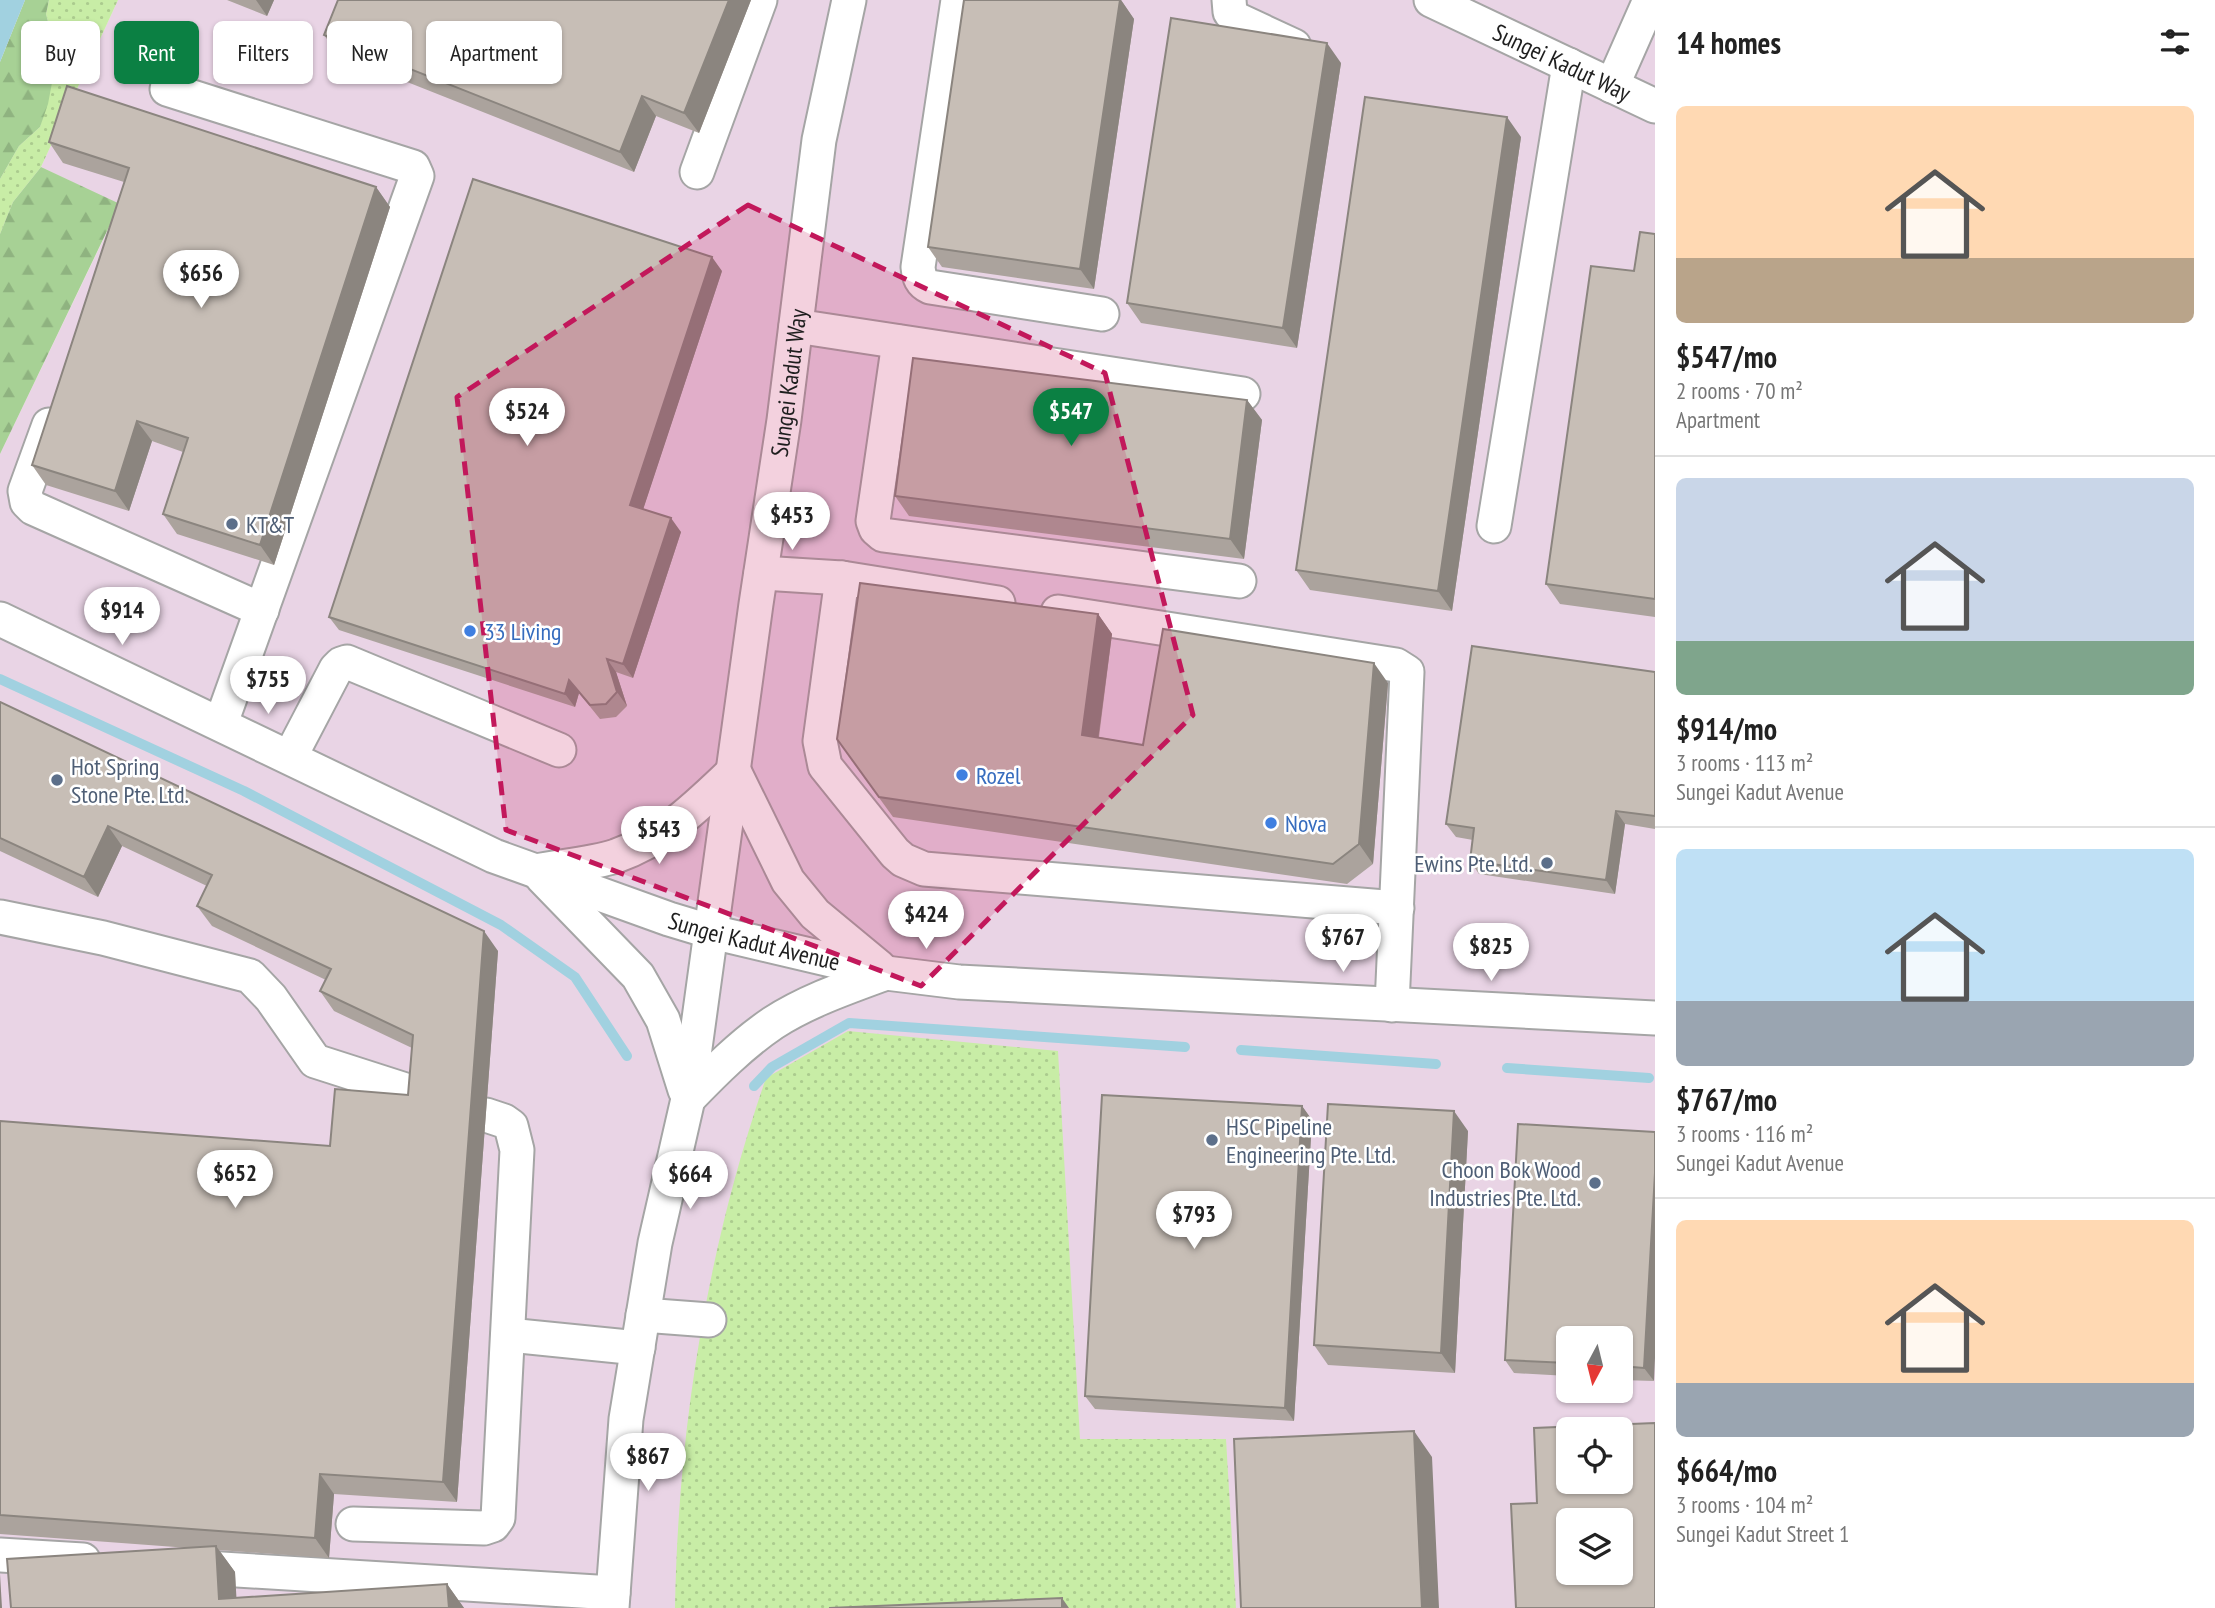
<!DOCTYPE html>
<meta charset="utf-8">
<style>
:root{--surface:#fff;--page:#f2f2f2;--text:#222;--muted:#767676;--line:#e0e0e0;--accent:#0b8043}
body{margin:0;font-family:"PT Sans Narrow",sans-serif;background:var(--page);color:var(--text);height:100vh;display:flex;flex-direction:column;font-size:26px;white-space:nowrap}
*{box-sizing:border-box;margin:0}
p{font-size:23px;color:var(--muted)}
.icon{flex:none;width:38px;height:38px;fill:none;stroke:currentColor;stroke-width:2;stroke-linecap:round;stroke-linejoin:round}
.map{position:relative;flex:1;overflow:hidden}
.side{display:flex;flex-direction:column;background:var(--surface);width:560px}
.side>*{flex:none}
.hud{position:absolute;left:21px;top:21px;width:665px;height:63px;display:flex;gap:14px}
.needle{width:46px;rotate:187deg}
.fabs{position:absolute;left:1556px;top:1326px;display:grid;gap:14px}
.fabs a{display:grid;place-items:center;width:77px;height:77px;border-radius:10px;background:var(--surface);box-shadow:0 2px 5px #0004;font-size:35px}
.price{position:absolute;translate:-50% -60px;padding:0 16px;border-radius:24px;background:#fff;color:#222;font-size:23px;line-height:46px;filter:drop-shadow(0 2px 4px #0008)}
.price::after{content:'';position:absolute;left:50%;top:42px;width:21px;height:16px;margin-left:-10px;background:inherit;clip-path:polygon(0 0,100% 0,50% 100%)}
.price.selected{background:var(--accent);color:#fff}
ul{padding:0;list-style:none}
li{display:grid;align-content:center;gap:14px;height:371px;padding:0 21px}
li+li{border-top:2px solid var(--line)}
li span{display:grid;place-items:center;height:217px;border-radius:10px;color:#555}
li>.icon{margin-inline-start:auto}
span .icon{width:126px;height:126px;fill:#fffc;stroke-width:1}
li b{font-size:30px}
h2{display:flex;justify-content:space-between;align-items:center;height:84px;padding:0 21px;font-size:30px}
.chip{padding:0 24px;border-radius:10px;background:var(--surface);box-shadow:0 2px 5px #0004;font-size:24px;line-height:63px}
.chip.selected{background:var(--accent);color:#fff}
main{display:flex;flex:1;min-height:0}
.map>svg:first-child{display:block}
</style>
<main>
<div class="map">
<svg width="1655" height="1608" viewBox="0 0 1655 1608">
<defs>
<pattern id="grass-dots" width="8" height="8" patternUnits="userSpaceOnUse" patternTransform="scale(1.75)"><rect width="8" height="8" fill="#c8eda6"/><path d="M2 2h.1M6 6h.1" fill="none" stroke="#abcb8e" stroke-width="1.8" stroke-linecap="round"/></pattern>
<pattern id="forest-firs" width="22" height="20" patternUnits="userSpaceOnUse" patternTransform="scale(1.75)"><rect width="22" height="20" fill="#a7d195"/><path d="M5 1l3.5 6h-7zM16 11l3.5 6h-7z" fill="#8fb380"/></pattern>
</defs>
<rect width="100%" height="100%" fill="#efebe3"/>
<!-- industrial -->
<path fill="#e9d4e5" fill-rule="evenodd" d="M118 0H1655V1608H0V454L120 205 41 167ZM1568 1339H1620V1391H1568ZM1568 1430H1620V1482H1568ZM1568 1521H1620V1573H1568Z"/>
<!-- grass -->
<path fill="url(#grass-dots)" d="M49 0H118L41 167 13 202 0 234V179L19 146 40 127 57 56 46 14Z
M848 1031 1058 1051 1080 1439H1226L1236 1608H675C678 1429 707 1248 766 1078Z"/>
<!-- forest -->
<path fill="url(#forest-firs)" d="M25 0H49L46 14 57 56 48 104 40 127 19 146 0 179V62Z
M41 167 120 204 0 454V234L13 202Z"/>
<!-- water -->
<path fill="#a1d1e0" d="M0 0H25L0 62Z"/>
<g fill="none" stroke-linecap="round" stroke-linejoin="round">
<!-- stream -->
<path stroke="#a1d1e0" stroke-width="10" d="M0 679 244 791 501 925 575 977 627 1056
M1241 1050 1436 1064
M1507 1068 1649 1078
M754 1086 772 1067 849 1023 1185 1047"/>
<defs>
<g id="minor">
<path d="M958 0 918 267C919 277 921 283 930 287L1102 314"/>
<path d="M1229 0 1230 12 1236 19 1294 46"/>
<path id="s1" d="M1431 0 1655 106"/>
<path d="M1612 86 1650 0"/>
<path d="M167 89 413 167 417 176 221 723"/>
<path d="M697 172 760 0"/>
<path d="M796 326 1243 394"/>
<path d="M899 342 873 521 876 529 883 535 1239 581"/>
<path d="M49 425 25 491 27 502 33 508 262 610"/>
<path d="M1494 526 1569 65"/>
<path d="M761 573 842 578 998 603"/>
<path d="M842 578 820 741 825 766 895 853 903 860 924 869 1397 908"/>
<path d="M1058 612 1396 665 1407 672 1392 1005"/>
<path id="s2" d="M0 619 494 856 669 919 712 932 886 973 959 982 1655 1018"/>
<path d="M290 757 336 669 341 664 347 662 559 750"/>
<path d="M734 771 788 881 815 914 879 967"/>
<path d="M536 871C562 866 591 864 616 856 666 838 697 806 734 771"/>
<path d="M542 877 638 976 663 1020 685 1090"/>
<path d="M0 917 103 938 250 976 271 998 315 1061 424 1096"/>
<path d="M688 1099C714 1072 742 1044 773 1023 807 1001 848 987 886 973"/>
<path d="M643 1315 709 1320"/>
<path d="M508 1335 638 1348"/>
<path d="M353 1524 484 1528 493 1525 498 1518 517 1150 511 1126 504 1121 486 1115"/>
<path d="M0 1555 83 1560"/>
<path d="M189 1567 613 1593"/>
<path id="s3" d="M612 1608 626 1419 655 1243 688 1099 756 604 784 420 819 140 849 0"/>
</g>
</defs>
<!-- minor casing -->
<use href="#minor" stroke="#a5a5a5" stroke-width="37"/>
<!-- minor -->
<use href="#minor" stroke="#fff" stroke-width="33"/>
</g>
<!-- wall -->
<path fill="#aba39d" d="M227 0H274L267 16Z
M751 0 699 133 656 116 634 172 339 55 324 35Z
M964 0H1121L1134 19 1094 289 942 267 928 247Z
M1341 63 1297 348 1141 323 1127 303Z
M1521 137 1452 611 1310 590 1296 570Z
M49 142 376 187 390 207 274 565 177 534 163 514 183 452 152 441 129 511 46 485 32 465 124 182 63 163Z
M1655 234V617L1560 604 1546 584 1634 271Z
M722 271 643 509 681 532 633 678 616 672 627 706 616 717 600 719 579 693 575 707 339 630 329 617Z
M1247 400 1262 420 1244 559 909 516 895 496Z
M1098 614 1112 634 1099 737 1143 745 1388 683 1373 864 1347 884 893 817 851 759Z
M1655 672V829L1625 824 1615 894 1479 874 1470 861 1473 840 1456 837 1446 824Z
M0 702 498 951 457 1502 334 1494 329 1558 219 1550 235 1572 236 1598 447 1584 464 1608H11L189 1548 0 1534V1121L330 1146 408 1095 412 1048 334 1011 320 991 326 980 212 926 197 906 207 886 122 846 98 897 0 851Z
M1302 1106 1312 1120 1294 1421 1095 1409 1085 1396Z
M1518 1124 1654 1381 1620 1380V1339H1568V1376L1514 1373 1505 1360Z
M1468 1131 1455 1373 1328 1365 1314 1345Z"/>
<!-- shaded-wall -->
<path fill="#8b857f" d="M256 0H274L267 16Z
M729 0H751L699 133 684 113Z
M1120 0H1121L1134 19 1094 289 1080 269Z
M1327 43 1341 63 1297 348 1283 328Z
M642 96 656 116 634 172 620 152Z
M1507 117 1521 137 1452 611 1438 591Z
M376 187 390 207 274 565 260 545Z
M712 257 722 271 640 519 630 505Z
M1247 400 1262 420 1244 559 1230 539Z
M137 421 152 441 129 511 115 491Z
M671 518 681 532 633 678 623 664Z
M1098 614 1112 634 1096 755 1082 735Z
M607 659 616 672 627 706 617 692Z
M1374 663 1388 683 1373 864 1359 844Z
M569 680 579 693 575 707 565 694Z
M1616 811 1625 824 1615 894 1606 880Z
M108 826 122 846 98 897 84 877Z
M484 931 498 951 457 1502 443 1482Z
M1302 1106 1312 1120 1294 1421 1285 1408Z
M1454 1111 1468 1131 1455 1373 1441 1353Z
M1655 1173V1358L1654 1381 1644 1368Z
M1414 1431 1432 1457 1439 1608H1422Z
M320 1474 334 1494 329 1558 315 1538Z
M216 1546 235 1572 237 1608 219 1599Z
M0 1574 2 1608H0Z
M447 1584 464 1608H449Z
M1062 1598 1069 1608H1062Z"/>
<!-- building -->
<path fill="#c7beb6" stroke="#8b857f" stroke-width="2" fill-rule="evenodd" d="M338 0H729L684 113 642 96 620 152 324 35Z
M964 0H1120L1080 269 928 247Z
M1171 18 1327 43 1283 328 1127 303Z
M67 86 376 187 260 545 163 514 188 438 137 421 115 491 32 465 129 168 49 142Z
M1365 97 1507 117 1438 591 1296 570Z
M473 179 712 257 630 505 671 518 623 664 607 659 617 692 606 704 590 705 569 680 565 694 329 617Z
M1640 232 1655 234V599L1546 584 1591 266 1634 271Z
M913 358 1247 400 1230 539 895 496Z
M860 583 1098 614 1082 735 1143 745 1163 629 1374 663 1359 844 1333 864 879 797 837 739Z
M1472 646 1655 672V816L1616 811 1606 880 1470 861 1474 828 1446 824Z
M0 702 484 931 443 1482 320 1474 315 1538 0 1515V1121L330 1146 335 1089 408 1095 413 1035 320 991 331 969 197 906 212 875 108 826 84 877 0 838Z
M1102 1095 1302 1106 1285 1408 1085 1396Z
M1328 1104 1454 1111 1441 1353 1314 1345Z
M1518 1124 1655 1132V1173L1644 1368 1620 1366V1339H1568V1363L1505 1360Z
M1655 1423V1608H1516L1511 1504 1537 1503 1534 1428ZM1568 1430H1620V1482H1568ZM1568 1521H1620V1573H1568Z
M1414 1431 1422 1608H1241L1234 1439Z
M216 1546 219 1599 447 1584 449 1608H11L7 1559Z
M1062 1598V1608H829Z"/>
<!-- marked area -->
<path fill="#c2185b" fill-opacity="0.2" stroke="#c2185b" stroke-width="5" stroke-dasharray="14 9" stroke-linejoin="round" d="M748 205 1105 373 1193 715 921 986 506 830 457 397Z"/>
<!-- markers -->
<g fill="#5c6f8a" stroke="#fff" stroke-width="2.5">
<circle cx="232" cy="524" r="7"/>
<circle cx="57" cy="780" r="7"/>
<circle cx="1547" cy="863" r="7"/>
<circle cx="1212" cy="1140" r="7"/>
<circle cx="1595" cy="1183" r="7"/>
</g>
<g fill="#3f7fe0" stroke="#fff" stroke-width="2.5">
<circle cx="470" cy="631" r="7"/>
<circle cx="962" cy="775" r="7"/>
<circle cx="1271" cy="823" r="7"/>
</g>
<g text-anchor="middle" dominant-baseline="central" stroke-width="5" stroke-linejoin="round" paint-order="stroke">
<!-- street labels -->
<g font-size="24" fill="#1e1e1e" stroke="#fff">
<text stroke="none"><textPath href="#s1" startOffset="145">Sungei Kadut Way</textPath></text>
<text stroke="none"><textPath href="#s3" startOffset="1239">Sungei Kadut Way</textPath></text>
<text stroke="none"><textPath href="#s2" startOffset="822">Sungei Kadut Avenue</textPath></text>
</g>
<!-- service labels -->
<g font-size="24" fill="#4e5e75" stroke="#fff" text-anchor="start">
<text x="246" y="524">KT&amp;T</text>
<text x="71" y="766">Hot Spring<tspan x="71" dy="28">Stone Pte. Ltd.</tspan></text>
<text x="1533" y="863" text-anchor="end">Ewins Pte. Ltd.</text>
<text x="1226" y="1126">HSC Pipeline<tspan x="1226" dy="28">Engineering Pte. Ltd.</tspan></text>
<text x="1581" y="1169" text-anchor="end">Choon Bok Wood<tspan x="1581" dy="28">Industries Pte. Ltd.</tspan></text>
</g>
<!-- shop labels -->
<g font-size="24" fill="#366cbe" stroke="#fff" text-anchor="start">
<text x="484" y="631">33 Living</text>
<text x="976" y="775">Rozel</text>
<text x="1285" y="823">Nova</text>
</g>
</g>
</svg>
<div class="fabs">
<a><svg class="needle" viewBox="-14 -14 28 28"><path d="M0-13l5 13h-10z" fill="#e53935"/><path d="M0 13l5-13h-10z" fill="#767676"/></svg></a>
<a><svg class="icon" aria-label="locate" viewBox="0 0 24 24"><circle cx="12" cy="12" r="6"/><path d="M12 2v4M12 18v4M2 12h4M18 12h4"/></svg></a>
<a><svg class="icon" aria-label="layers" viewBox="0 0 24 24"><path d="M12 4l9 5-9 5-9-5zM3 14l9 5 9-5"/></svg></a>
</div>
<b class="price" style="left:201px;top:310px">$656</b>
<b class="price" style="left:527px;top:448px">$524</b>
<b class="price selected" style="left:1071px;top:448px">$547</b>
<b class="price" style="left:792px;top:552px">$453</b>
<b class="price" style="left:122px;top:647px">$914</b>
<b class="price" style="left:268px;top:716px">$755</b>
<b class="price" style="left:659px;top:866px">$543</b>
<b class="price" style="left:926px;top:951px">$424</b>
<b class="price" style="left:1343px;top:974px">$767</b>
<b class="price" style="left:1491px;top:983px">$825</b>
<b class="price" style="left:235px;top:1210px">$652</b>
<b class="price" style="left:690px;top:1211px">$664</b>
<b class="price" style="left:1194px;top:1251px">$793</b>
<b class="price" style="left:648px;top:1493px">$867</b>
<div class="hud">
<a class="chip">Buy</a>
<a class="chip selected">Rent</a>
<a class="chip">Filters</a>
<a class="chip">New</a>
<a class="chip">Apartment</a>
</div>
</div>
<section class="side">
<h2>14 homes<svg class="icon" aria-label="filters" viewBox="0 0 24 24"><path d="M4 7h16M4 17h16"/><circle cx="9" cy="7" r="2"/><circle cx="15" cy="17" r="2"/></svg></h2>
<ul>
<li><span style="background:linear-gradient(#ffd9b3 70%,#b9a48a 0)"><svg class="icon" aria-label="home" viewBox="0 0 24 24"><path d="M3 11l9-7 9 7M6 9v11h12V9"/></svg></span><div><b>$547/mo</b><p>2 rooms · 70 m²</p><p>Apartment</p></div></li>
<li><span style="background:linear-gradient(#c9d6e8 75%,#7fa58c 0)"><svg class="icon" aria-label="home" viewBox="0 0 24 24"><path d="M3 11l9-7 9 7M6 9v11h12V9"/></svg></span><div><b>$914/mo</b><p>3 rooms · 113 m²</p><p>Sungei Kadut Avenue</p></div></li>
<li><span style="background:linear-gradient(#bfe0f5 70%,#9aa5b1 0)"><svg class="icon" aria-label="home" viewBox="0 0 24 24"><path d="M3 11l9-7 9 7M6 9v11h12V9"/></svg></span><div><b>$767/mo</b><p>3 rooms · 116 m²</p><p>Sungei Kadut Avenue</p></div></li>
<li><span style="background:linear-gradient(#ffd9b3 75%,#9aa5b1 0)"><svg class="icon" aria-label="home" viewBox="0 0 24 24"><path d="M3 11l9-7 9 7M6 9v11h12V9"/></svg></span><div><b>$664/mo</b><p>3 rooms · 104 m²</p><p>Sungei Kadut Street 1</p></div></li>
</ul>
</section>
</main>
